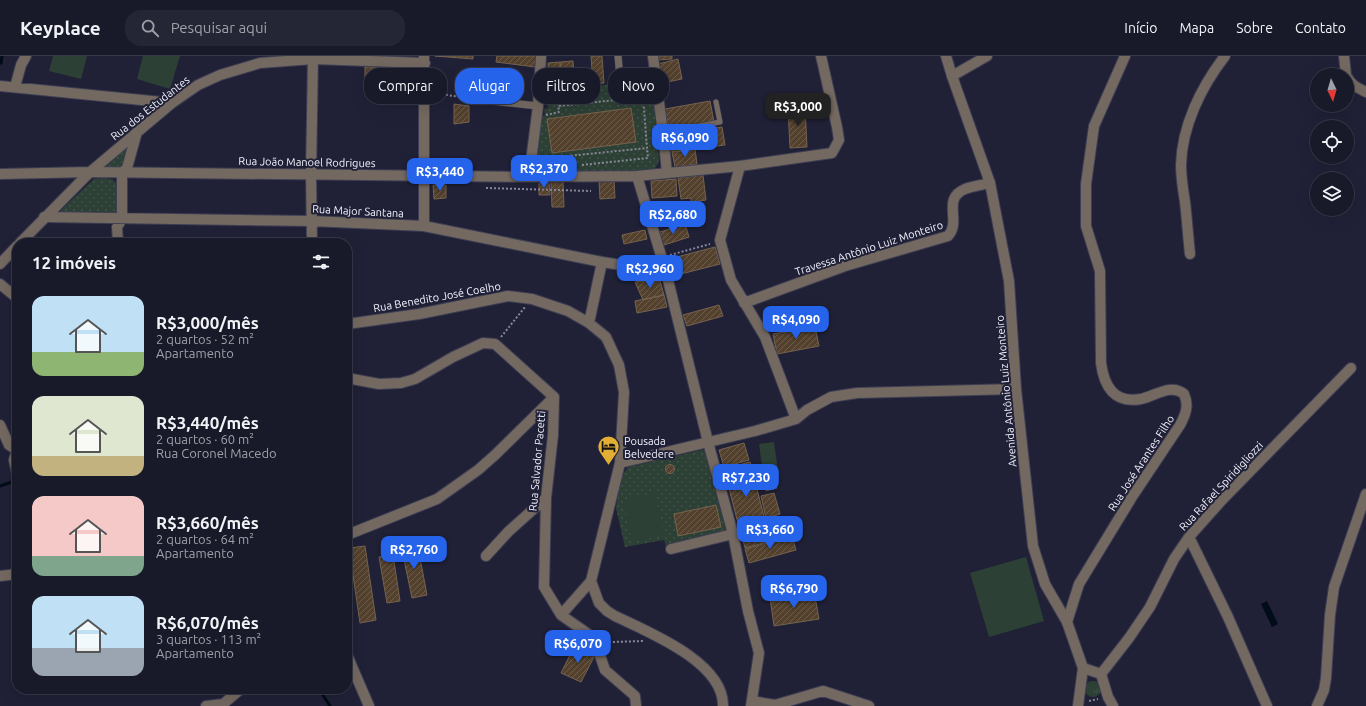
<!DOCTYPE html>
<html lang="pt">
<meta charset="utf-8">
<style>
:root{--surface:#181929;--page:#252635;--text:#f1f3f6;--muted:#9fa0a8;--line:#363846;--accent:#2563eb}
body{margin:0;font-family:Ubuntu,sans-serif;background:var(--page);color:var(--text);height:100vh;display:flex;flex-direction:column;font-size:15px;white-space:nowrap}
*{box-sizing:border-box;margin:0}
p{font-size:13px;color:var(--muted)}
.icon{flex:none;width:22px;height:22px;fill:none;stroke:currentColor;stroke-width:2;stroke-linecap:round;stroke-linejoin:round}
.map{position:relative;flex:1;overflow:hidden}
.sheet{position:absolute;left:12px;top:182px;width:340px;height:456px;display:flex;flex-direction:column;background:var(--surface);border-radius:16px;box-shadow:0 4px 16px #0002,0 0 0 1px var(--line)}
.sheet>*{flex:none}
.guide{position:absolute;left:364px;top:12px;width:380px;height:36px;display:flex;gap:8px}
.needle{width:26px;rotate:175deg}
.tools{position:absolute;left:1310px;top:12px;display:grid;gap:8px}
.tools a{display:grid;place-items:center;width:44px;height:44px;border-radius:50%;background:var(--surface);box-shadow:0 4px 16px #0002,0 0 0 1px var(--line);font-size:20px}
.price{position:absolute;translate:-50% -34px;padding:0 9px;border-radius:8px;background:var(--accent);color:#fff;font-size:13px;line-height:26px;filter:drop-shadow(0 1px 2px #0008)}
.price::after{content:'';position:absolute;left:50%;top:24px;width:12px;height:9px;margin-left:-6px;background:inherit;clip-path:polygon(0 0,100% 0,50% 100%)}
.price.selected{background:#222;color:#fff}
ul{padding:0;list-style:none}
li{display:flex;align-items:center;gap:12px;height:100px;padding:0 20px}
li span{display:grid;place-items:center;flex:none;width:112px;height:80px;border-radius:12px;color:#555}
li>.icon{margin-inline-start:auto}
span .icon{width:48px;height:48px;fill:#fffc;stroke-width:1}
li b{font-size:17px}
h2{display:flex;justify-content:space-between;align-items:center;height:48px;padding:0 20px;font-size:17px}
.pill{padding:0 14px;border-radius:16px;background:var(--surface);box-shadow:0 4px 16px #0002,0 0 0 1px var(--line);font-size:14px;line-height:36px}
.pill.selected{background:var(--accent);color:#fff}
header{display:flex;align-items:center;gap:24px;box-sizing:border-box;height:56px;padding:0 20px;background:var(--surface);border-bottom:1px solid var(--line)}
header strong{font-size:19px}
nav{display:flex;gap:22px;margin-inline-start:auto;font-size:14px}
.search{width:280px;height:36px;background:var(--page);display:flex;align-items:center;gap:10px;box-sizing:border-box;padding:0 14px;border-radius:16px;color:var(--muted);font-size:15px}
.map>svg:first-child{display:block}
</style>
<header>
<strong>Keyplace</strong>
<div class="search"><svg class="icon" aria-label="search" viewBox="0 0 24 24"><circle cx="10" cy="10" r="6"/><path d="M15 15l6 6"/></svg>Pesquisar aqui</div>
<nav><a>Início</a><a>Mapa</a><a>Sobre</a><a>Contato</a></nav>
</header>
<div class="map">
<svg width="1366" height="650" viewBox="0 0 1366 650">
<defs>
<pattern id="grass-tufts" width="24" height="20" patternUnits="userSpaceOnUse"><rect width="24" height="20" fill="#2d4035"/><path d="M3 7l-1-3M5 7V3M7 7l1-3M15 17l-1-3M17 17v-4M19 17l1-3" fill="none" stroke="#425349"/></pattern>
<pattern id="park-dots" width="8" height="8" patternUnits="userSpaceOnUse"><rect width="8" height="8" fill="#2d4035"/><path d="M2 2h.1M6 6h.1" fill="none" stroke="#425349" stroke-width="1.8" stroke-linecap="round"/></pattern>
<pattern id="building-hatch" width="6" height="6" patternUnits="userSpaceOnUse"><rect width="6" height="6" fill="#53412d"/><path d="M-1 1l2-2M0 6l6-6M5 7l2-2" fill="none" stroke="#6c5d4c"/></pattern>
</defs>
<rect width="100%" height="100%" fill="#202137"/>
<!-- grass -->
<path fill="url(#grass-tufts)" d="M1085 633a8 8 0 1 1 16 0a8 8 0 1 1-16 0Z"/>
<!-- park -->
<path fill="url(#park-dots)" d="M652 25 659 104C657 111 655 113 648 115L546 116 537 110 536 106 542 60 545 59 544 53 548 52 546 34Z
M124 91 128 93 122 112H101Z
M103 122C106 123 110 122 113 124 121 128 117 148 117 156L110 160 62 157 61 154 94 123Z
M702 394 706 395 726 474 666 490 664 484 625 491 616 452 621 421 628 411Z"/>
<!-- pitch -->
<path fill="#2d4035" d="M53 0H87L81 23 49 15Z
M143 0H180L170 33 137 23Z
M774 386 778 415 763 417 759 388Z
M655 437 664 479 632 486 623 444Z
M1026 501 1044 565 989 581 970 517Z"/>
<!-- water -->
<path fill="#000c17" d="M1267 545 1278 568 1272 571 1261 548Z"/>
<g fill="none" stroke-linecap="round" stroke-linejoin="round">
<!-- stream -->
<path stroke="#000c17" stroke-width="3" d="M1 7 2 0
M0 430 17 424
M319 633 330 650"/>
</g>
<!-- building -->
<path fill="url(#building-hatch)" stroke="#76634d" d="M435 0H473V3Z
M497 0H536L535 11 496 6Z
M591 0H602L604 27 593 28Z
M660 0H672V3L658 4Z
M678 3 682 23 662 27 658 8Z
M573 5 575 32 562 33 560 6Z
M560 6 562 33H550L548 7Z
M365 11H387V31H365Z
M710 45 714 66 669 73 665 53Z
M454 48 469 50V66L454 68Z
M805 50 807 91 790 92 788 51Z
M631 52 636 86 552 97 547 63Z
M722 71 725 89 672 96 670 78Z
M695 93 697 108 675 111 672 96Z
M703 119 706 144 691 146V142L681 143 678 122Z
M614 123 615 142 600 143 599 124Z
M676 123 677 140 652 142 651 125Z
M563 125 564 151H552L551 126Z
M539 126H549L550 139H539Z
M433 129H446V142L434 143Z
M685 168 689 181 661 190 657 177Z
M645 174 647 183 624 188 622 179Z
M715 191 720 208 673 220 669 203Z
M650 224 660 225 664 239 643 244 635 226Z
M664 239 667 251 637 257 635 245Z
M719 249 723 260 687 270 683 259Z
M815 270 819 290 777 298 773 278Z
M744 387 749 404 724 411 719 394Z
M750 406 767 472 741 479 724 413Z
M665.5 413a4.5 4.5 0 1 1 9 0a4.5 4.5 0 1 1-9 0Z
M774 422 777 432 766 435 763 425Z
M774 437 780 458 766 462 761 440Z
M716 449 721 471 678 480 674 458Z
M772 472 775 484 745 492 742 480Z
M792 480 796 494 749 507 745 493Z
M417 486 427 539 412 542 401 489Z
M365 490 376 564 360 567 349 492Z
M393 499 400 545 387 547 379 501Z
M814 535 819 563 774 570 770 542Z
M575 589 595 599 581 626 561 617Z"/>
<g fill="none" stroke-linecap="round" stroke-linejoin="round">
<defs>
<path id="service" d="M663 77 720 66 716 46"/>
<path id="pedestrian" d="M618 0 622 44
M475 43 538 50"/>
<path id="minor" d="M424 0V170
M1344 0 1346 19
M952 20 987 0
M1347 21C1351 29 1358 32 1366 36
M0 30 172 47
M15 31 21 9 26 0
M740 110 720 184 731 224 765 281 796 363
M0 118 90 116 172 47 198 29 220 19 260 7 313 3 425 7
M44 161 311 165 424 170 602 206 666 216
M118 187 117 171 122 163V117L127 112 137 76
M312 187 311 118 313 0
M1190 198C1188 180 1187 163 1185 146 1183 134 1181 121 1181 109 1182 70 1201 31 1225 0
M0 228 17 242
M744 247 845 210 948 180C962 165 941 143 965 133 973 130 982 129 990 127
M589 267 602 206
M347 268 419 258 508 240 532 243 568 255 589 267 606 281 619 309 624 336 620 407 591 525 599 547 607 555 615 560C648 576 724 606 723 650
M347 322 379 328 401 327 415 323 453 301 483 287 495 288 554 341 553 379 546 442 544 531 561 559
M17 394 14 404 17 418
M620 407 755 375 796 363 807 354 831 341 857 337 1016 333
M347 479 437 443 478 414 495 399 554 341
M1189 481 1228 561 1267 650
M671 493 733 478
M486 500 509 475 546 442
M0 520 17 518
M591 525 561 559 594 582 605 614 635 640 636 650
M1067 566 1079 528 1132 441 1180 369C1186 358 1189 349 1184 338 1171 327 1155 340 1141 343 1114 348 1104 330 1101 307L1100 215 1086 170V128L1094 70 1125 0
M1101 618 1129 582 1150 551 1174 503 1189 481 1222 444 1351 312
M752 645 775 649 823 635 869 650
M206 650 223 648 241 633
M1078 650 1083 612
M1317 650 1324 634 1326 622 1330 559 1334 531 1366 438"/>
<path id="tertiary" d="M653 0 663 77 667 117
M946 0 952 20 990 127 1009 225 1016 333 1033 490 1045 528 1067 566 1083 612 1101 618 1108 641 1113 650
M637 120 666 216 708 386 733 478 748 555 759 597 751 650
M529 121 538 50 541 0
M20 187 90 116 529 121 637 120 740 110 832 97 839 84 837 71 821 0
M0 208 17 190
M0 369 9 389 17 394
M347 599 369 650"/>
</defs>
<!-- service casing -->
<use href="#service" stroke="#3d3e53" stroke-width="6"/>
<!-- pedestrian casing -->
<use href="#pedestrian" stroke="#3d3e53" stroke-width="8"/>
<!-- minor casing -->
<use href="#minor" stroke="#3d3e53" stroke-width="12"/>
<!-- tertiary casing -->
<use href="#tertiary" stroke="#3d3e53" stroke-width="12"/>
<!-- path -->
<path stroke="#868797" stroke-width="2" stroke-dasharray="2 2" stroke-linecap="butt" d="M434 37 467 42
M559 50 615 44
M546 59 559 56 557 36 547 37
M582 109 648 102 647 92
M549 111 548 102 647 92 643 41 629 43
M486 132 591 135
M670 199 710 188
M501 281 525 251
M605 585 613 586 643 585
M1089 645 1098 643"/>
<!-- service -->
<use href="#service" stroke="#746961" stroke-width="5"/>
<!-- pedestrian -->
<use href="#pedestrian" stroke="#746961" stroke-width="7"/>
<!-- minor -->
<use href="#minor" stroke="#746961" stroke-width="10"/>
<!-- tertiary -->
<use href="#tertiary" stroke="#746961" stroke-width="10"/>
</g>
<!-- icons -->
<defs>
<symbol id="hotel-pin" viewBox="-11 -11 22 30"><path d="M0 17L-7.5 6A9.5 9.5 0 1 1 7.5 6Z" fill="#e2af34" stroke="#202137"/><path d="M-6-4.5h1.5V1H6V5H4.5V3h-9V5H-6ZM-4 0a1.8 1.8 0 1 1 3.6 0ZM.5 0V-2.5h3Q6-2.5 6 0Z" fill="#111"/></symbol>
</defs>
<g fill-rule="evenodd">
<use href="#hotel-pin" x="596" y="378" width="25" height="34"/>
</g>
<g text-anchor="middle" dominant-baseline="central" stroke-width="4" stroke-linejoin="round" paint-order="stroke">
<!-- street labels -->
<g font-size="11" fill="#f2f3fd" stroke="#202137">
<text transform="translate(150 52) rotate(-38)">Rua dos Estudantes</text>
<text transform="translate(307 106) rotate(1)">Rua João Manoel Rodrigues</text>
<text transform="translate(358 155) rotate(3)">Rua Major Santana</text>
<text transform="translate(869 192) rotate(-18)">Travessa Antônio Luiz Monteiro</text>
<text transform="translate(437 241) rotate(-10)">Rua Benedito José Coelho</text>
<text transform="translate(1006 335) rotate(-95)">Avenida Antônio Luiz Monteiro</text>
<text transform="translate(537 405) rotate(-85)">Rua Salvador Pacetti</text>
<text transform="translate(1141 407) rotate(-57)">Rua José Arantes Filho</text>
<text transform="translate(1221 430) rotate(-47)">Rua Rafael Spiridigliozzi</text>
</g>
<!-- poi labels -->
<g font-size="11" fill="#f2f3fd" stroke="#202137" text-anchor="start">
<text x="624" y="385">Pousada<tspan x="624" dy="13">Belvedere</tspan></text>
</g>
</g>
</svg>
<div class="tools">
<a><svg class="needle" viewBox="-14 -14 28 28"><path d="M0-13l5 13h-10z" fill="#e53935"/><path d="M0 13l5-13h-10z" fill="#9fa0a8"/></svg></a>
<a><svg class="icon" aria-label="locate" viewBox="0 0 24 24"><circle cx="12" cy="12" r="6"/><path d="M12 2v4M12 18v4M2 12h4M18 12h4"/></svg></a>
<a><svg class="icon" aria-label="layers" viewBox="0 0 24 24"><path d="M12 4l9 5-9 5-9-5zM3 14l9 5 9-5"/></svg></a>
</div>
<b class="price selected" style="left:798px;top:71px">R$3,000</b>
<b class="price" style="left:685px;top:102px">R$6,090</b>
<b class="price" style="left:544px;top:133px">R$2,370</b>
<b class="price" style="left:440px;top:136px">R$3,440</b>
<b class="price" style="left:673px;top:179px">R$2,680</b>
<b class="price" style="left:650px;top:233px">R$2,960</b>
<b class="price" style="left:796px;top:284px">R$4,090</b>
<b class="price" style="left:746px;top:442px">R$7,230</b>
<b class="price" style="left:770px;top:494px">R$3,660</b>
<b class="price" style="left:414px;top:514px">R$2,760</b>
<b class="price" style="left:794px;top:553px">R$6,790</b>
<b class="price" style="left:578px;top:608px">R$6,070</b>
<div class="guide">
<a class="pill">Comprar</a>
<a class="pill selected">Alugar</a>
<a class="pill">Filtros</a>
<a class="pill">Novo</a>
</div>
<section class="sheet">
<h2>12 imóveis<svg class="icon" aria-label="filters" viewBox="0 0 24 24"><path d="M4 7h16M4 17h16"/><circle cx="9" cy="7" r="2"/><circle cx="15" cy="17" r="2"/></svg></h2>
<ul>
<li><span style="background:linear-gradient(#bfe0f5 70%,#8fb573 0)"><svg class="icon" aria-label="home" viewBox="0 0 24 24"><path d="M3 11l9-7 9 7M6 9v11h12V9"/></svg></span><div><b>R$3,000/mês</b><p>2 quartos · 52 m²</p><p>Apartamento</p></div></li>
<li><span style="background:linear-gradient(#dfe7d0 75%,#c2b280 0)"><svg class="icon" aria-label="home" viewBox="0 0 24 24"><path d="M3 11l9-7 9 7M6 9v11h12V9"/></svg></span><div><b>R$3,440/mês</b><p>2 quartos · 60 m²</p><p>Rua Coronel Macedo</p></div></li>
<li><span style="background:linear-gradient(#f6c9c9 75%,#7fa58c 0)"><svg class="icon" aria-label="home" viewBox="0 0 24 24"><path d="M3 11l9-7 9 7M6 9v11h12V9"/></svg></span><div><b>R$3,660/mês</b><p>2 quartos · 64 m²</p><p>Apartamento</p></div></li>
<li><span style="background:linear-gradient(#bfe0f5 65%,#9aa5b1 0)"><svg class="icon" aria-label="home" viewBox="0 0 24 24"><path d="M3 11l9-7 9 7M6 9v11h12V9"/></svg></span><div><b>R$6,070/mês</b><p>3 quartos · 113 m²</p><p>Apartamento</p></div></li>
</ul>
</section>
</div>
